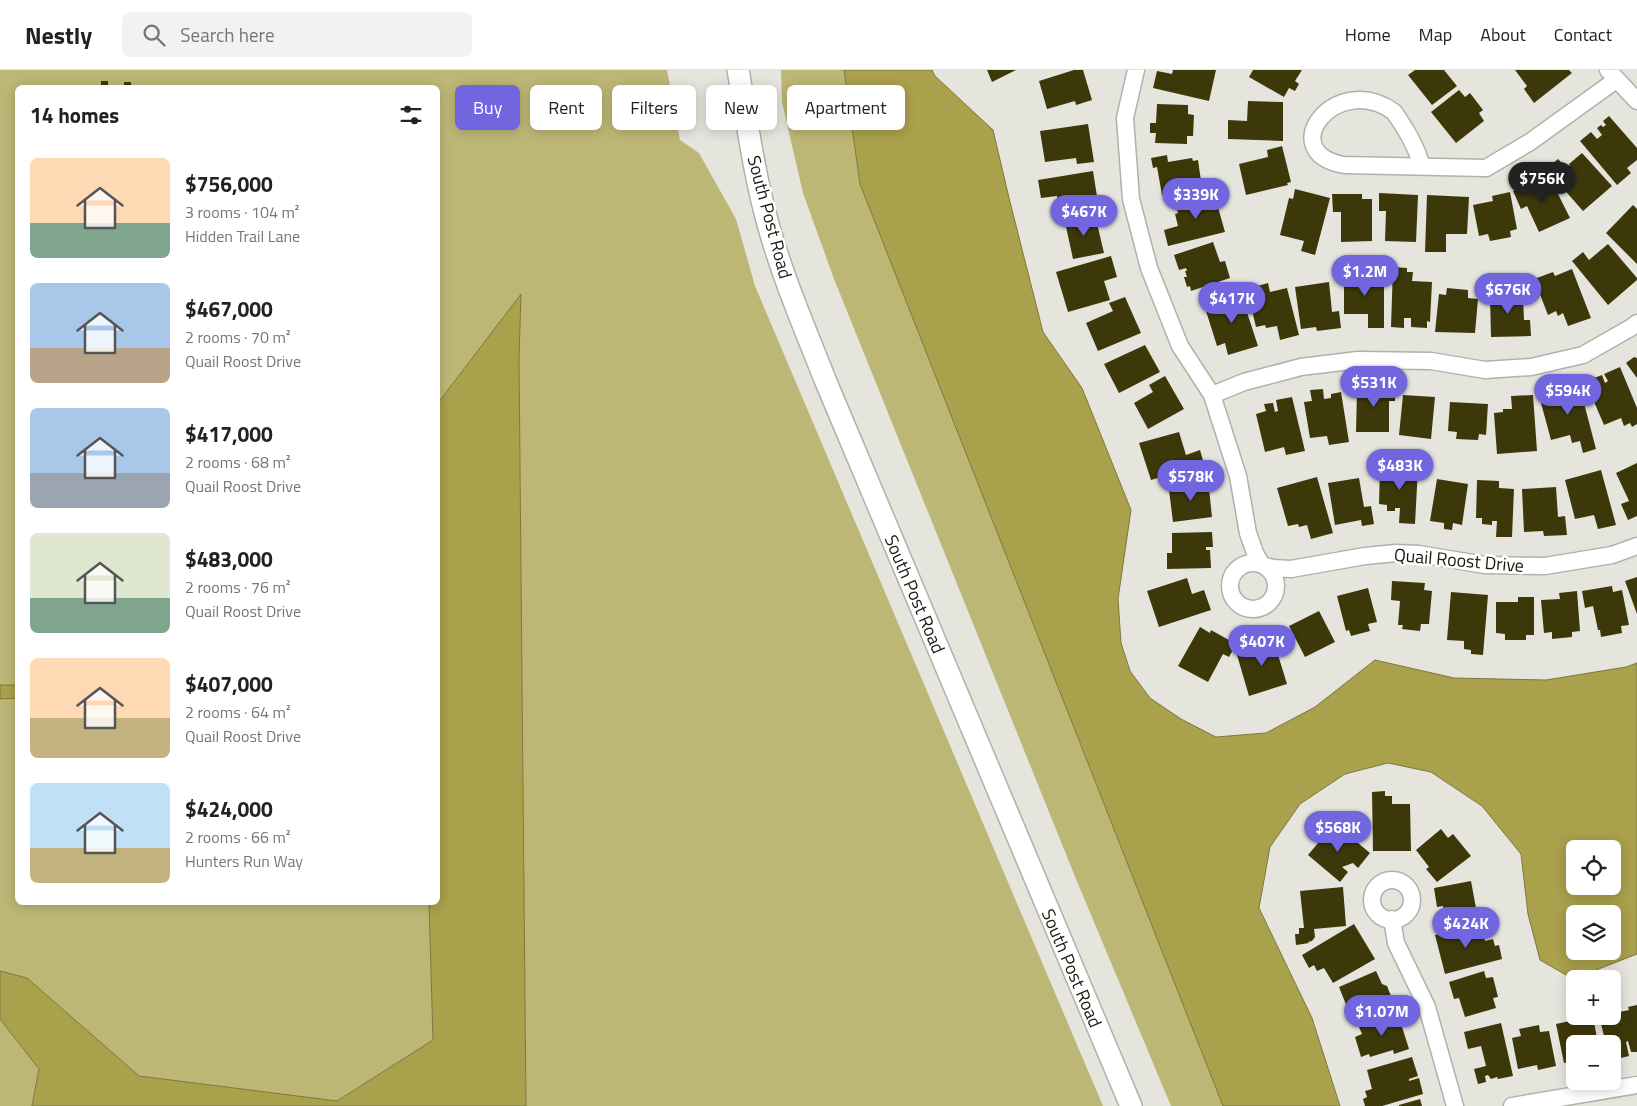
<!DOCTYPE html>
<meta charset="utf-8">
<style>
:root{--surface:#fff;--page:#f2f2f2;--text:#222;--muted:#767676;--line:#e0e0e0;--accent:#7166e0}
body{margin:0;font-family:"Titillium Web",sans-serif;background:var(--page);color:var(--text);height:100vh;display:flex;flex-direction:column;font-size:19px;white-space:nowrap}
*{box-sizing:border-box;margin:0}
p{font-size:16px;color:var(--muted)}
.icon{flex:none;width:28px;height:28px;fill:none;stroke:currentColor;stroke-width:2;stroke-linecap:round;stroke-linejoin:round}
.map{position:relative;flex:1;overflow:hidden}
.panel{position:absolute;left:15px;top:15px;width:425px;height:820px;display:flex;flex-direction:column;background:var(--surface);border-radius:8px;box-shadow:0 2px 12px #0003}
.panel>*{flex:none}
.hud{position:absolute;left:455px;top:15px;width:475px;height:45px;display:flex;gap:10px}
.buttons{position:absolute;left:1566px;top:770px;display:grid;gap:10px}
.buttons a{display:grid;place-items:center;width:55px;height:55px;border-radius:8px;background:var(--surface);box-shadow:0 2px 12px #0003;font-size:25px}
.price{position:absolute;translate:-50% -42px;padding:0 11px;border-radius:18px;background:var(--accent);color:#fff;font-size:16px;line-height:32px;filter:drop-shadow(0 1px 2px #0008)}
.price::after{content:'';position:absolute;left:50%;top:30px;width:15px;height:11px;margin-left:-8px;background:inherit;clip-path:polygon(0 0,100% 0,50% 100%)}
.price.selected{background:#222;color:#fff}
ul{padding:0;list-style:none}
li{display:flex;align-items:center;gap:15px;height:125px;padding:0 15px}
li span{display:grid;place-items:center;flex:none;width:140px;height:100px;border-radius:8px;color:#555}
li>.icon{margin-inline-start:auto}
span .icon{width:60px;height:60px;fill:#fffc;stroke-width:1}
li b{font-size:21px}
h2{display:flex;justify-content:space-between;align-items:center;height:60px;padding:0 15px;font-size:21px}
.tag{padding:0 18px;border-radius:8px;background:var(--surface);box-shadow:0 2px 12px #0003;font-size:18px;line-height:45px}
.tag.selected{background:var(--accent);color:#fff}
header{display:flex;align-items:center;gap:30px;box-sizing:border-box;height:70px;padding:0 25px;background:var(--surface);border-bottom:1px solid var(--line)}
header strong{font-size:24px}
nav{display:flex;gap:28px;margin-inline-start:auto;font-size:18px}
.search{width:350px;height:45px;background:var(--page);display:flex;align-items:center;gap:12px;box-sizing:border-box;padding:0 18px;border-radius:8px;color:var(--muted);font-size:19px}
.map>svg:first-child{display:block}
</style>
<header>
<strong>Nestly</strong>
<div class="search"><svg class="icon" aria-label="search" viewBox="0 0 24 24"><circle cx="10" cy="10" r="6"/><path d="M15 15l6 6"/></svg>Search here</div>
<nav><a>Home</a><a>Map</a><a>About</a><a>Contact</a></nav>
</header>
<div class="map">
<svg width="1637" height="1036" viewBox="0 0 1637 1036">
<rect width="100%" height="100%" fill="#e5e5dd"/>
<!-- green -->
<path fill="#bdb776" d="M0 0H667L680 70 699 83 736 149 755 216 1103 1036H526L519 288 521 225 438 333V18H18V615H0Z
M781 0H844L860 114 1223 1036H1171L1076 809 834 209 803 123 782 32Z
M17 628 18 832 429 833 433 970 337 1031 138 1006 27 908 0 901V629Z
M0 949 39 999 32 1036H0Z"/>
<!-- water -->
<path fill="#a9a14c" stroke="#7e783c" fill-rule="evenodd" d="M844 0H932L935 6 993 60 1009 128 1043 262 1082 318 1131 440 1118 529 1121 573 1130 601 1150 628 1181 649 1216 667 1266 663 1315 637 1375 590 1454 608 1546 610 1626 597 1637 593V884L1573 909 1540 890 1528 844 1521 784 1482 736 1431 702 1388 693 1345 704 1300 734 1270 777 1259 838 1312 948 1340 1036H1223L860 114ZM1575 779H1612V816H1575ZM1575 844H1612V881H1575Z
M521 224 519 288 526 1036H32L39 999 0 949V901L27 908 139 1006 337 1031 433 970 429 833 438 832V333Z
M0 615H17V628L0 629Z"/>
<!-- building -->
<path fill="#3d3809" d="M987 0H1016L992 12Z
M1074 0H1083L1092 30 1076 35 1075 31 1047 39 1039 11Z
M1173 0H1216L1209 31 1153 18 1157 1 1172 4Z
M1253 0H1302L1295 11 1299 14 1295 21 1289 18 1284 27 1249 7Z
M1415 0H1444L1457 16 1432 35 1408 5Z
M1515 0H1569L1572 3 1534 33 1524 19 1527 16Z
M101 11H108V18H101Z
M124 12H131V18H124Z
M1459 20 1465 27 1470 23 1483 40 1479 43 1484 51 1456 73 1431 42Z
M1248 31 1283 32V71L1228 69V50L1247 51Z
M1157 34 1188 35V44L1194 45 1193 66H1187V74L1155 73 1156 63H1150V53H1156Z
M1609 46 1637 78V90L1627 98 1631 103 1617 115 1580 71 1591 62 1597 69 1602 65 1597 58 1601 55 1603 57 1606 55 1603 51Z
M1088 54 1094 92 1077 94 1076 88 1045 92 1040 61Z
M1282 76 1291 112 1287 113 1288 115 1246 125 1239 94 1268 87 1267 80Z
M1582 83 1612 116 1583 141 1546 99 1558 89 1567 98 1570 96 1569 94Z
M1167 85 1168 92 1192 88 1193 91 1198 90 1201 111 1195 112 1196 119 1162 125 1157 97 1153 98 1151 88Z
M1093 101 1099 139 1061 145 1057 126 1041 128 1038 110Z
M1539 109 1542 114 1551 110 1570 148 1539 162 1527 136 1521 139 1513 121Z
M1295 119 1330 128 1315 185 1301 181 1304 171 1280 165 1289 128 1293 129Z
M1510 122 1517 159 1510 161 1511 167 1490 171 1488 164 1479 166 1473 135 1493 131 1492 126Z
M1214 123 1225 162 1168 176 1164 160 1178 156 1175 144 1178 143 1175 133Z
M1379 123 1418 125 1416 172 1385 171 1386 141H1379Z
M1332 124H1362V129H1372V171L1341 172V142H1333Z
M1427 125 1469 127 1467 164H1446V182H1425Z
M1633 135 1637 139V194L1606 163Z
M1095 145 1104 183 1073 189 1065 152Z
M1213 172 1220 192 1225 191 1230 208 1191 221 1190 216 1187 217 1184 207H1187L1185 201H1187L1186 198 1179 200 1174 185Z
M1608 174 1637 208V210L1608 235 1572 191 1583 182 1589 190Z
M1111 186 1117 207 1104 211 1110 230 1068 242 1056 202Z
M1393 197 1407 198V202H1413L1412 211 1432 212 1430 252 1427 251V258L1411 257V248H1404V258L1391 257Z
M1572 199 1591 248 1568 256 1563 243 1558 246 1556 241 1548 245 1534 209 1553 202 1555 206Z
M1344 201H1367V208H1384V258H1368V244H1344Z
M1329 212 1332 242 1339 241 1341 258 1317 261 1316 257 1301 259 1295 217Z
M1268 213 1270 222 1287 218 1299 265 1280 270 1277 256 1266 258 1265 255 1256 257 1247 219Z
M1239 218 1258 276 1228 285 1225 273 1217 276 1206 241 1223 235 1221 227 1228 224 1227 221Z
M1447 218 1468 220V228L1478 229 1475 263 1435 262 1439 224 1446 225Z
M1498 219H1518V227L1523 226 1524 250H1530L1531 266 1491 267 1490 226H1499Z
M1125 227 1141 263 1098 281 1086 253 1113 241 1109 233Z
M1145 275 1160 302 1119 323 1104 294Z
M1634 287 1637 288V308L1626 293Z
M1620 297 1637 338V354L1632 357 1630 353 1624 356 1621 348 1604 355 1586 313 1591 310 1594 317 1597 315 1594 308 1602 305 1605 313 1608 311 1604 304Z
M1165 306 1184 339 1148 359 1134 333 1153 322 1149 315Z
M1579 314 1596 379 1583 383 1580 371 1572 373 1570 365 1551 370 1541 333 1545 332 1543 323Z
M1366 315H1395V331H1389V362H1356L1357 321H1366Z
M1323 319 1324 329 1331 328V324L1341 322 1349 372 1329 375 1327 366 1310 368 1304 332 1312 331 1310 320Z
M1403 325 1435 327 1431 369 1399 365Z
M1533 325 1537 381 1497 384 1494 343 1503 342V339H1512L1511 326Z
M1292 327 1305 381 1286 385 1284 377 1265 382 1256 344 1266 341 1264 334 1273 333 1275 342 1278 341 1276 330Z
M1450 332 1488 334 1486 365 1479 364 1478 370 1456 369 1457 362 1448 361Z
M1179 362 1186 385 1200 380 1204 394 1151 410 1139 373Z
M1637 393V446L1628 450 1621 434 1629 431 1616 403Z
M1380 396 1418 398 1415 454 1399 453 1400 438H1395V441H1387V435L1379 434Z
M1601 400 1616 455 1598 459 1594 445 1575 449 1565 410Z
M1317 407 1333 463 1311 469 1307 455 1299 457 1298 454 1288 456 1277 418Z
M1359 408 1364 437 1371 436 1374 454 1362 456 1361 450 1335 455 1328 413Z
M1208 409 1212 447 1173 452 1169 420 1192 417 1191 411Z
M1437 409 1468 414 1462 455 1453 453 1452 460 1444 459V453L1430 451Z
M1477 410 1499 411V418L1514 419 1512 467H1496L1497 451H1492V455L1482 454V448H1476Z
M1556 417 1558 447 1565 446 1567 465 1544 466 1543 461 1524 462 1522 419Z
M1212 462 1213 477H1206V480H1210L1211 498 1167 499V483H1172V463Z
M1637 507V544L1625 511Z
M1187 508 1192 524 1204 520 1211 540 1159 557 1147 521Z
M1392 511 1425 513 1424 520 1432 521 1429 554H1421L1420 561 1402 559 1403 555H1398L1400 531 1391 530Z
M1612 516 1613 522 1622 520 1629 555 1621 556 1622 563 1601 567 1600 560H1598L1593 536 1585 538 1582 521Z
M1368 518 1377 552 1368 554 1370 561 1351 566 1349 560 1346 561 1337 526Z
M1577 521 1580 561 1572 562V567L1552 569V562L1544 563 1541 530 1560 529 1559 523Z
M1451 522 1488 525 1483 585 1471 584V580L1464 579V571L1447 570Z
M1518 527H1534V565H1526V570H1505V564L1496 563V532H1518Z
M1319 541 1335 572 1305 587 1289 556Z
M1200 557 1210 563 1211 560 1236 574 1229 587 1223 584 1208 612 1178 596Z
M1271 562 1287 614 1249 626 1237 585 1259 578 1256 567Z
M1385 721V726H1392V734H1410L1411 781H1373L1372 722Z
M1340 758 1370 783 1358 798 1353 793 1342 797 1348 802 1340 812 1308 785 1329 760 1335 764Z
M1441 759 1448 768 1453 764 1471 786 1437 812 1426 799 1429 797 1416 780Z
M1471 811 1478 849 1447 855 1443 836 1437 837 1434 818Z
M1343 817 1346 856 1314 859 1315 867 1312 871 1308 872 1309 873 1296 875 1295 864H1299V858H1304L1300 821Z
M1481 853 1485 871 1493 869 1495 876 1499 875 1502 889 1445 904 1435 865Z
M1354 854 1375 889 1333 913 1324 898 1317 901 1314 895 1309 898 1302 885Z
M1376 901 1382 914 1387 916 1395 936 1362 950 1359 943 1351 947 1339 917Z
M1484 901 1486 908 1493 907 1498 927 1493 928 1496 938 1465 947 1459 928 1454 929 1449 912Z
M1612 934 1615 943 1629 940 1628 937 1637 935V982H1631L1628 971 1626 972 1629 986 1612 990V974H1606L1599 946H1612Z
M1398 944 1409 979 1394 984 1393 980 1370 987 1369 984 1361 987 1355 967 1362 964 1359 957Z
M1593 946 1598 974H1575V991L1564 993 1556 954Z
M1501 953 1513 1006 1498 1009 1497 1007 1491 1009 1488 1005 1485 1006 1486 1012 1478 1014 1474 999 1486 996 1481 976 1468 979 1464 962Z
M1539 955 1540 962 1549 961 1556 996 1538 1000 1537 995 1518 999 1512 968 1521 966 1519 959Z
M1412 987 1418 1006 1409 1009V1011L1419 1008 1423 1024 1382 1036H1365L1363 1029 1367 1027 1365 1021 1372 1019 1367 1000Z
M1420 1029 1422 1036H1399V1035Z"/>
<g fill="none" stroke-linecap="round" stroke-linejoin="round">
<defs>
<path id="minor" d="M1136 0 1125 48 1131 129 1149 198 1180 276 1212 325 1238 406 1248 463 1255 483 1262 495 1273 498 1291 499 1365 486 1396 483 1419 484 1485 495 1545 496 1612 485 1637 476
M1608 0 1637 31
M1422 96C1415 74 1407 61 1394 42 1336 0 1273 82 1344 95L1486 98 1530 72 1616 10
M1212 325 1244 312 1301 297 1358 290 1431 291 1485 300 1531 297 1583 285 1632 257 1637 253
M1230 516a23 23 0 1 1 46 0a23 23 0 1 1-46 0Z
M1372 830a20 20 0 1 1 40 0a20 20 0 1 1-40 0Z
M1392 849 1396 873 1427 937 1455 1036
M1512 1036 1637 1015"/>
<path id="tertiary" d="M738 0C747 51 754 104 768 154 783 208 805 259 826 312L1131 1036"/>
</defs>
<!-- minor casing -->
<use href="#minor" stroke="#b1b1aa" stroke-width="19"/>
<!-- tertiary casing -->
<use href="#tertiary" stroke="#b1b1aa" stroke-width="24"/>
<!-- minor -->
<use href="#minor" stroke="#fff" stroke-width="16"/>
<!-- tertiary -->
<use href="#tertiary" stroke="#fff" stroke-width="21"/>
</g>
<g text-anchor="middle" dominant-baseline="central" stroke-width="5" stroke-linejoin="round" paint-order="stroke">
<!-- street labels -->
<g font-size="18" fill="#181815" stroke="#fffffe">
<text transform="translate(770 147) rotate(75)">South Post Road</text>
<text transform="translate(1459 490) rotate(5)">Quail Roost Drive</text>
<text transform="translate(915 524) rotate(67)">South Post Road</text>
<text transform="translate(1072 898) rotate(67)">South Post Road</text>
</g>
</g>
</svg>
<div class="buttons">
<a><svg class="icon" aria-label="locate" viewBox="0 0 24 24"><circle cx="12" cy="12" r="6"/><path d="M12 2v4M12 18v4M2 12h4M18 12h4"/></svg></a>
<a><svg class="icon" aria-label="layers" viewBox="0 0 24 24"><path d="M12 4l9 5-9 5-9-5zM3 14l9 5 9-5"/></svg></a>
<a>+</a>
<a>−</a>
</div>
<b class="price selected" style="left:1542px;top:134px">$756K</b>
<b class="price" style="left:1196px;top:150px">$339K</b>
<b class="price" style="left:1084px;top:167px">$467K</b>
<b class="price" style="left:1365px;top:227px">$1.2M</b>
<b class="price" style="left:1508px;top:245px">$676K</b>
<b class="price" style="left:1232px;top:254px">$417K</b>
<b class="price" style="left:1374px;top:338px">$531K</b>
<b class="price" style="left:1568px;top:346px">$594K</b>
<b class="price" style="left:1400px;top:421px">$483K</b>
<b class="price" style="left:1191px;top:432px">$578K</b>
<b class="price" style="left:1262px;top:597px">$407K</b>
<b class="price" style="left:1338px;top:783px">$568K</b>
<b class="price" style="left:1466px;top:879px">$424K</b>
<b class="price" style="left:1382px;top:967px">$1.07M</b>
<div class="hud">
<a class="tag selected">Buy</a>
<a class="tag">Rent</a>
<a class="tag">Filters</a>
<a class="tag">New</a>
<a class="tag">Apartment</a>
</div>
<section class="panel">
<h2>14 homes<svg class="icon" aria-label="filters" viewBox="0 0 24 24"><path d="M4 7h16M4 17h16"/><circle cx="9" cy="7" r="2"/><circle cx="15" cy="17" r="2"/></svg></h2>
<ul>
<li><span style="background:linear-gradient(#ffd9b3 65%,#7fa58c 0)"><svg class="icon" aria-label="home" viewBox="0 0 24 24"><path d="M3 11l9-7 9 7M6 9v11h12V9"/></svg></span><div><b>$756,000</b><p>3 rooms · 104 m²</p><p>Hidden Trail Lane</p></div></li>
<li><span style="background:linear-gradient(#a9c7e8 65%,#b9a48a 0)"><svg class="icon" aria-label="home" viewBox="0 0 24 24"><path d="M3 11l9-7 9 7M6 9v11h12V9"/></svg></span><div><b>$467,000</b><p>2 rooms · 70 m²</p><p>Quail Roost Drive</p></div></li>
<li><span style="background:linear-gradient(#a9c7e8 65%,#9aa5b1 0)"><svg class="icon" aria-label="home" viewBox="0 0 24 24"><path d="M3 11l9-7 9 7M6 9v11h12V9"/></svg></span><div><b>$417,000</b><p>2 rooms · 68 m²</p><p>Quail Roost Drive</p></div></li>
<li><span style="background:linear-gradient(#dfe7d0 65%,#7fa58c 0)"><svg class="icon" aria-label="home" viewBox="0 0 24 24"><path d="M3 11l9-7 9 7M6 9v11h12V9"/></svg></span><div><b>$483,000</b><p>2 rooms · 76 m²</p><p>Quail Roost Drive</p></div></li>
<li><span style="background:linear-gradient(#ffd9b3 60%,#c2b280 0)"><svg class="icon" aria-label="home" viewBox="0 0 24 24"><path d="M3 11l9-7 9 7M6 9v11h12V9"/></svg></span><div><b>$407,000</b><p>2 rooms · 64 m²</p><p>Quail Roost Drive</p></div></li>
<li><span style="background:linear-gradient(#bfe0f5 65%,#c2b280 0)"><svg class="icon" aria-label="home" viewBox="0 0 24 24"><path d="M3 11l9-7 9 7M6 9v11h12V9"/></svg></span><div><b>$424,000</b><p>2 rooms · 66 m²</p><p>Hunters Run Way</p></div></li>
</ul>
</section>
</div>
